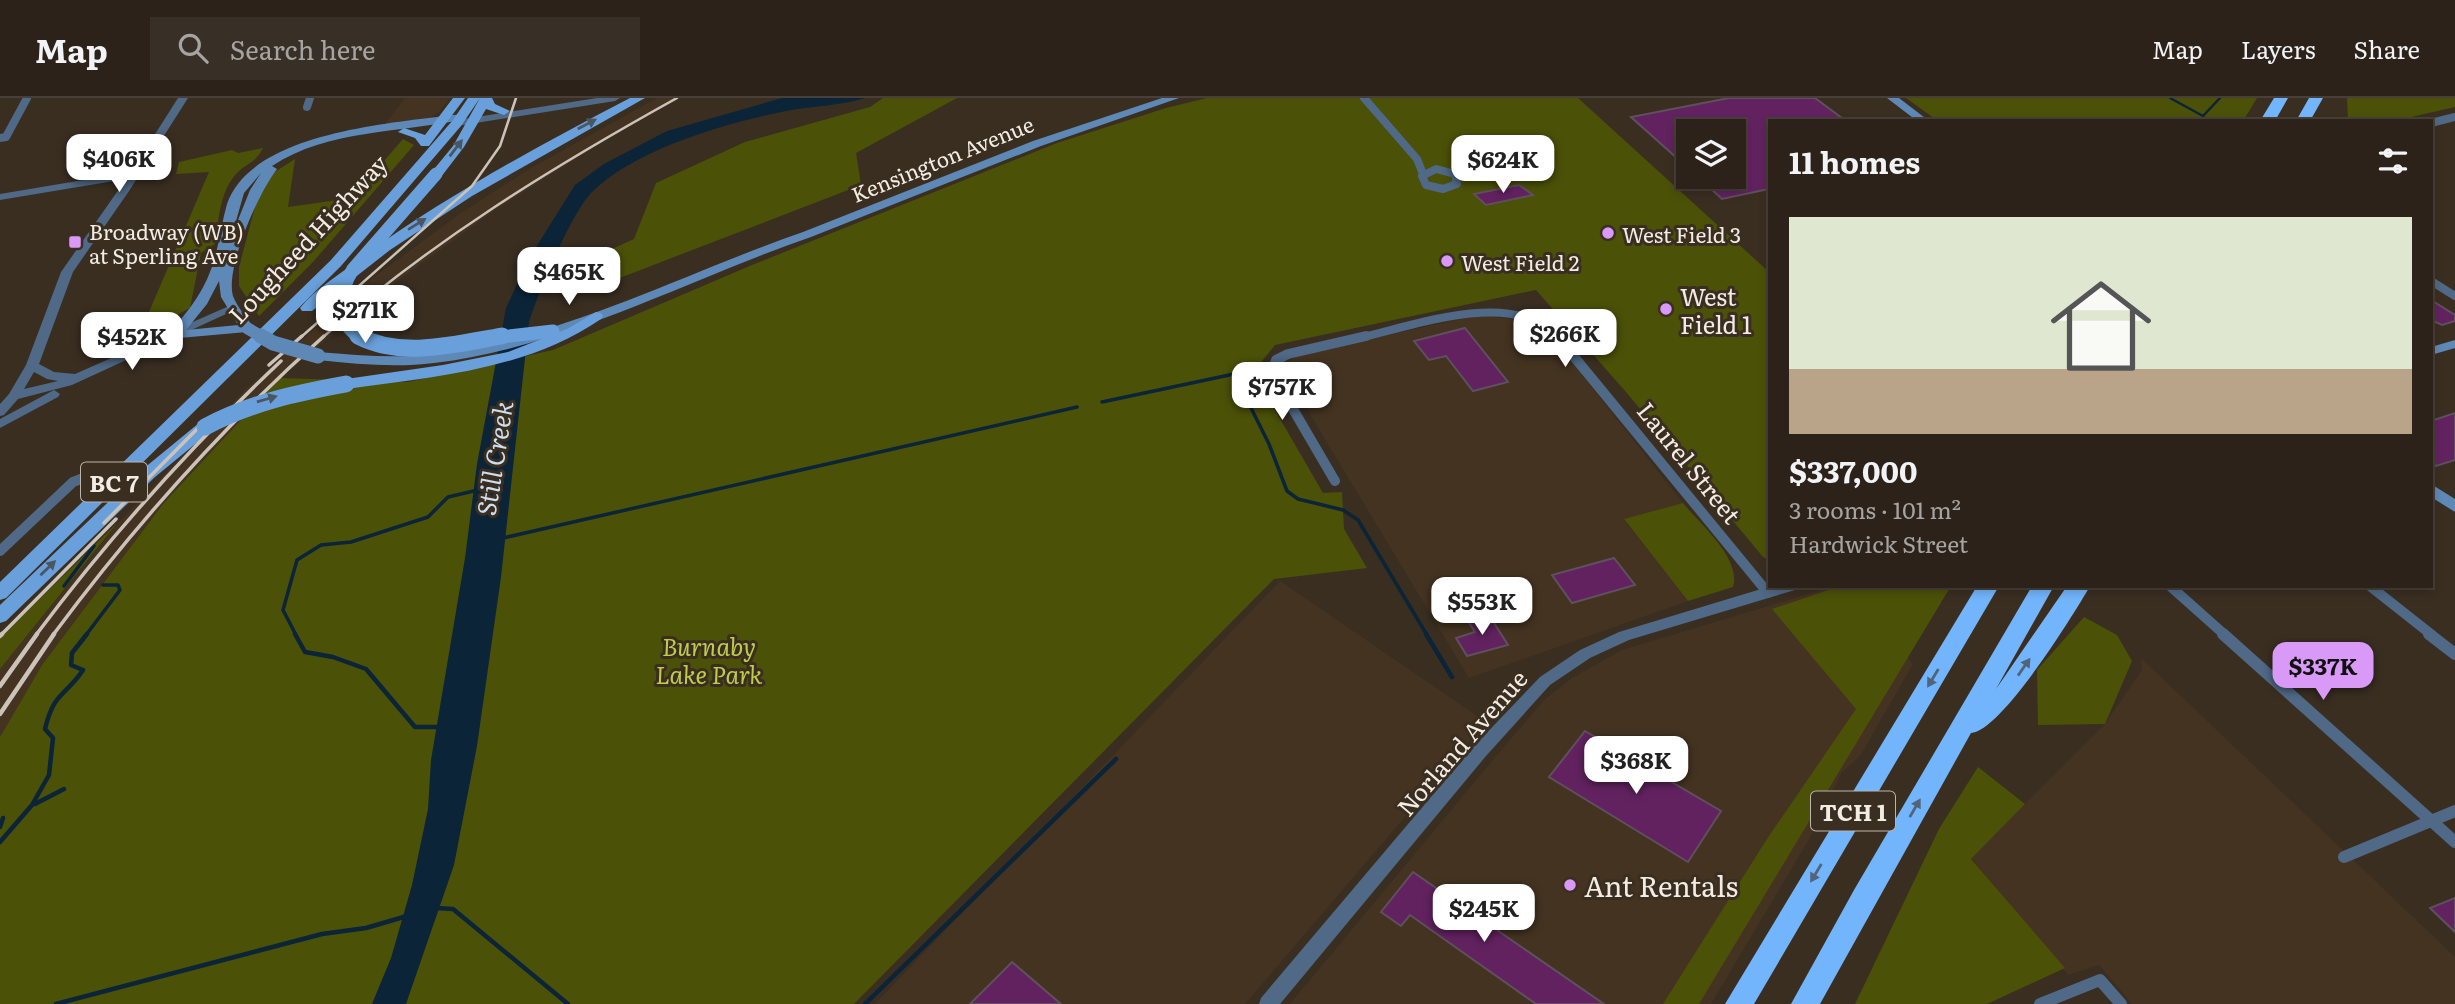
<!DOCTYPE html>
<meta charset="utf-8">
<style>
:root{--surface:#2c2219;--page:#382f26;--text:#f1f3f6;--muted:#a6a4a2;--line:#483f38;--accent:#d99af7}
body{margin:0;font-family:Literata,serif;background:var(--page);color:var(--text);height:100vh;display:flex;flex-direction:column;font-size:26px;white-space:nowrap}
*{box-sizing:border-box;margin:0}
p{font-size:23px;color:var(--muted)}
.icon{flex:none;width:38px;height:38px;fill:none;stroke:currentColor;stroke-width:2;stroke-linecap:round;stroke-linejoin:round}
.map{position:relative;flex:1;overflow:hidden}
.panel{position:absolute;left:1768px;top:21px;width:665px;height:469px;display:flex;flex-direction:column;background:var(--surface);border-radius:0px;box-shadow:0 4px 10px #0003,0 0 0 2px var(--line)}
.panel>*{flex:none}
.buttons{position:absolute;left:1676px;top:21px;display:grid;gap:14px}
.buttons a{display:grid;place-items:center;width:70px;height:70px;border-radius:0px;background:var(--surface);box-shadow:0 4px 10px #0003,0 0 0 2px var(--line);font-size:35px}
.price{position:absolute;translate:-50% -60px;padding:0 16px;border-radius:14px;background:#fff;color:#222;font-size:23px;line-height:46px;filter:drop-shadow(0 2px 4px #0008)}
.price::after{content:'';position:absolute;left:50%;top:42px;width:21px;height:16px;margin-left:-10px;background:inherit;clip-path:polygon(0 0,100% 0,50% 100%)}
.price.current{background:var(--accent);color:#111}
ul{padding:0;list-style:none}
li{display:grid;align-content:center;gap:14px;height:371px;padding:0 21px}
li+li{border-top:2px solid var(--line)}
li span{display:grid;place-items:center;height:217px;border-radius:0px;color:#555}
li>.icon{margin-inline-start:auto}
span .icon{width:126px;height:126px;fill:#fffc;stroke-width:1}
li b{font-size:30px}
h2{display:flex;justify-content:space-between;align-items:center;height:84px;padding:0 21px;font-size:30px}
header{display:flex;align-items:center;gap:42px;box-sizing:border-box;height:98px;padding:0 35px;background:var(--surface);border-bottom:2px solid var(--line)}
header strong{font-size:33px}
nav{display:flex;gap:38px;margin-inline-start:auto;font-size:24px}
.search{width:490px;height:63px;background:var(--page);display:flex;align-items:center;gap:18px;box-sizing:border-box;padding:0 24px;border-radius:0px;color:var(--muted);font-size:26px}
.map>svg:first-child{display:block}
</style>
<header>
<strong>Map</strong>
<div class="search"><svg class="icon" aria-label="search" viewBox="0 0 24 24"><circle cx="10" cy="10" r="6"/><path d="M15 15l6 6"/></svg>Search here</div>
<nav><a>Map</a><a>Layers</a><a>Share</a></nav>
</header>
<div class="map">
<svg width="2455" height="906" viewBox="0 0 2455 906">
<rect width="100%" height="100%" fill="#3a2e21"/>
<!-- built -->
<path fill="#443321" d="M405 0H450L439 14 428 21 382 30Z
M657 0H681L607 41 496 111 388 190 280 280 163 406 42 567 0 639V571L119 424 246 291 370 182 461 115 531 70Z
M1480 217 1524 223 1552 239 1683 405 1624 422 1688 503 1469 580 1290 283 1286 265 1300 256Z
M1280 483 1486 624 1245 906H875Z
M1835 488H1845L1913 566 1860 658 1842 674 1808 743 1711 906H1290L1497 657 1544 602 1572 580 1622 552Z
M2141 560 2455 859V906H2132L2099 867 2068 877 1971 760 2105 626 2142 572Z"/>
<!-- green -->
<path fill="#4c5108" d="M883 0H957L856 55 861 87 573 198 574 168 634 141 656 85 745 44 870 9Z
M1207 0H1578L1769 174V462L1763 459 1626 294 1536 192 1275 247 1253 274 1323 395 1342 394 1344 431 1367 470 1274 481 854 906H0V639L42 567 163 406 280 280 408 284 553 252 752 167 1057 45 1166 10Z
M1906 0H2257L2243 23H1938Z
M2347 0H2455V9L2394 23H2348Z
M403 41 414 47 313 164 259 218 239 188V169L260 90 270 77 295 61 288 109 352 100Z
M263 50C255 66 247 64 236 76 219 95 219 123 215 146L201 155 190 210 156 228 149 214 209 74 176 76 179 64 232 52 238 55Z
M1683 405C1700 426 1742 461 1733 489L1688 503 1624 421Z
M119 423 0 571V540Z
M1841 488H1951L1699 906H1663L1767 741 1856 611 1772 511Z
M2084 519 2117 537 2132 563 2105 626 2038 627 2037 572Z
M1978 669 2025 706 1971 761 2065 870 1987 906H1855L1939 731Z"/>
<!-- water -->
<path fill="#0b2438" d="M782 0H865C839 8 812 8 786 13 726 25 635 51 591 95 571 116 538 195 529 224L501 479 477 648 454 767 406 906H372L391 860 412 787 428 711 431 662 465 460 477 366 506 210 528 162 575 87 604 66 667 33Z"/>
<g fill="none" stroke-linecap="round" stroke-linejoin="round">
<!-- stream-far2 -->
<path stroke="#0b2438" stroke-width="2.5" d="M2170 0 2203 18 2205 23
M2203 18 2220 0"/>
<!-- stream-far1 -->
<path stroke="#0b2438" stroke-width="3.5" d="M1102 304 1234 276 1269 346 1287 393 1298 401 1343 412 1358 422 1427 537
M503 440 1077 309
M64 488 94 448
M86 537 120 492 118 487H103
M296 537 283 512 297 462 321 447 351 444 428 419 448 399 478 392"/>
<!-- stream -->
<path stroke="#0b2438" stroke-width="4.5" d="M295 536 305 554 333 559 366 571 415 629H438
M1426 536 1452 579
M35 706 64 691
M0 729 3 720
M0 744 32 707 49 677 53 640 45 631C54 593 66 598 83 572L71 567 72 555 87 536
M436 810 453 811 568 906
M56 906 322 836 366 830 407 818
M865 906 1116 661"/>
</g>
<!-- building -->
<path fill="#622260" stroke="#5e505d" stroke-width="2" d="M1729 0H1815L1846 23H1769V91L1722 101 1698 79H1734V33H1689V71L1631 19Z
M1519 87 1533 97 1486 107 1474 96Z
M2431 202 2455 217V223L2442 227 2431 222Z
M1465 230 1508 284 1473 293 1446 258 1429 262 1414 243Z
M2455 315V362L2436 368 2431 364V323Z
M1614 460 1635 487 1572 505 1552 477Z
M1489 517 1508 547 1467 558 1456 540 1475 534 1468 523Z
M1585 633 1721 713 1688 764 1549 679Z
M1413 774 1604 906H1536L1410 817 1401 828 1381 814Z
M2455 800V834L2430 810Z
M1012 864 1061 906H970Z"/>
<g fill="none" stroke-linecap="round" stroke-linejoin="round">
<!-- minor-far2 -->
<path stroke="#4f6986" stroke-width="8" d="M1364 0 1417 61 1423 76
M307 9 310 0
M2431 25 2455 19
M0 40 6 39 27 0
M1436 71 1455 76 1457 86 1443 91 1426 87 1422 78Z
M2431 183 2455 198
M1359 240C1413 228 1515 189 1558 240"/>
<!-- minor-far1 -->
<path stroke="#4f6986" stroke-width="10" d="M1557 238 1768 495
M1335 383 1276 282 1273 271 1276 262 1288 256 1366 238
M0 453 73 384 86 379 101 381
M2170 488 2225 537
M2370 488 2432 537"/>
<!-- minor -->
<path stroke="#4f6986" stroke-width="12" d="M2223 536 2455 744
M2429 536 2455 556
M2344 759 2455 713
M2040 906 2100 882 2121 906"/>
<!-- tertiary -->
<path fill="#4f6986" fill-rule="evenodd" d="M178 0H188L129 93 73 174 39 266 54 274 75 276 229 208 233 206 239 210 72 287 18 301 4 317 0 318V306L9 296 26 267 61 174 126 81 0 102V96L131 74ZM34 274 47 281 58 283 24 291Z
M597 0H620L615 3 457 28 452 25 457 22Z
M54 292 60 296 58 299 0 330V321Z
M1771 488H1797L1795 492 1629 542 1590 560 1550 587 1486 658 1280 906H1259L1261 900 1474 648 1540 579 1580 552 1619 534Z"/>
<!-- secondary -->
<path fill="#5e88b6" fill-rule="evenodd" d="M1162 0H1179L1041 48 811 139C687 182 566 249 434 265 395 270 357 266 318 262L311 258 318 254C357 257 396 261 435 256 563 240 682 176 803 134L1033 43Z
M1887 0H1899L1929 23H1917Z
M461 16 466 19 465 21C402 35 328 31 272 68L277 71C259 94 225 169 233 198 237 209 247 220 254 230L247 234 168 241V235C190 213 207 189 215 159 220 141 222 123 227 106 252 33 395 25 461 16ZM261 75 250 92 232 137 244 95ZM219 183 221 199 238 227 186 232 207 206Z
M2455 242V250L2431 257V249Z
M2431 386 2455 401V414L2431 399Z"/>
<!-- primary -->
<path fill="#69a0db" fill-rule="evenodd" d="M453 0H465L429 48H421L415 40 398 34 404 30 425 37Z
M468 0H480L461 28 341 168 6 500 0 502V484L331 162 453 22Z
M480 0H492L495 6 510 13 504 17 486 11 464 49 441 79H431L430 76 453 48Z
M630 0H645L472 98 390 152 312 213H302L300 210C316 190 342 175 362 159 446 98 538 48 630 0Z
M596 214 601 215 603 218 601 221C527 272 433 279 346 291L338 286 346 281 443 267 508 254 567 231Z
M205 324 213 329 211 333 155 379 6 523 0 525V507L143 371 199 325Z"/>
<!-- motorway -->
<path fill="#73b5fc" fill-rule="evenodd" d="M2274 0H2288L2275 23H2260Z
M2309 0H2323L2310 23H2296Z
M1977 488H1999L1754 906H1725Z
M2032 488H2054L1996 591 2067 488H2090C2073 518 2001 633 1971 635L1820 906H1791L1854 792Z"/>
<!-- rail-far2 -->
<path stroke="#cbc3b9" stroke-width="2.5" d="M300 240 472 88 500 48 516 0
M322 240C430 144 551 70 677 0"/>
<!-- rail-far1 -->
<path stroke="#cbc3b9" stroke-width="3.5" d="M269 267 302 238
M104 425 205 323
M1 537 116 421
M36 537C110 438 191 348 281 263
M53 537C134 428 222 329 324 238"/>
<!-- rail -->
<path stroke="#cbc3b9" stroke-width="4.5" d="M0 538 2 536
M0 588 37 536
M0 616 54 536"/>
<!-- secondary-bridge-far1 -->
<path stroke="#5e88b6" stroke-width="12" d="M247 230 264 240"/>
<!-- secondary-bridge -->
<path stroke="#5e88b6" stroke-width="15" d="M261 238 273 245 318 258"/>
<!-- primary-bridge-far1 -->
<path stroke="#69a0db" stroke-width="13" d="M362 240C333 225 339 194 353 171L436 76
M492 240 553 233"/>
<!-- primary-bridge -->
<path stroke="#69a0db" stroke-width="17" d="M358 238C402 261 456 246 502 238
M205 329C250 305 296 295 346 286"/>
</g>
<!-- one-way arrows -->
<defs><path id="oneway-solid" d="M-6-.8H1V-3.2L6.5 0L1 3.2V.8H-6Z" transform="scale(1.75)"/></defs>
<g fill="#4a5662">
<use href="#oneway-solid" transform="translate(587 26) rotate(-28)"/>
<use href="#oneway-solid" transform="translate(456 50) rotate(-53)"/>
<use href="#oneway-solid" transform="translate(417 126) rotate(-32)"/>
<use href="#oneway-solid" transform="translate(267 301) rotate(-16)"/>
<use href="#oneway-solid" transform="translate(48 470) rotate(-44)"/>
</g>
<g fill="#516479">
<use href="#oneway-solid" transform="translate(2024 569) rotate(-55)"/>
<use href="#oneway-solid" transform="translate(1933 580) rotate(121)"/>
<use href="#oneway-solid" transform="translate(1915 710) rotate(-60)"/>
<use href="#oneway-solid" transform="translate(1816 775) rotate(121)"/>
</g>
<!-- markers -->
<g fill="#d99af7" stroke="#3a2e21" stroke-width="2.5">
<circle cx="1608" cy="135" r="7"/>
<rect x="68" y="137" width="14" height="14" rx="3.5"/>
<circle cx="1447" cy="163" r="7"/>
<circle cx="1666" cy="211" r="7"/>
<circle cx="1570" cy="787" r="7"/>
</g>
<g text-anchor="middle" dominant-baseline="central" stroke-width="6" stroke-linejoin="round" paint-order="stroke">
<!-- far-street labels -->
<g font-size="21" fill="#f3ece3" stroke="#3a2e21">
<text transform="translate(942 60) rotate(-22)">Kensington Avenue</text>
</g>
<!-- far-poi labels -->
<g font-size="21" fill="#f3ece3" stroke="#3a2e21" text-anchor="start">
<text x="89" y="132">Broadway (WB)<tspan x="89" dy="24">at Sperling Ave</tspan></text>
<text x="1622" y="135">West Field 3</text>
<text x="1461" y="163">West Field 2</text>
</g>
<!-- shield labels -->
<g fill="#3a2e21" stroke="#bcb3a9" stroke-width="2">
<rect x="81" y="364.5" width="66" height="39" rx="5"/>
<rect x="1811" y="693.5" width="84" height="39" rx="5"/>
</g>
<g font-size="23" font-weight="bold" fill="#f3ece3">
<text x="114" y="384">BC 7</text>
<text x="1853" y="713">TCH 1</text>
</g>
<!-- street labels -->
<g font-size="24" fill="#f3ece3" stroke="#3a2e21">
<text transform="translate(307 140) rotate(-47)">Lougheed Highway</text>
<text transform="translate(1690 364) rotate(51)">Laurel Street</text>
<text transform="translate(1461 644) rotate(-49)">Norland Avenue</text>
</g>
<!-- poi labels -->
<g font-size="24" fill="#f3ece3" stroke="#3a2e21" text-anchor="start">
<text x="1680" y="197">West<tspan x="1680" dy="28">Field 1</tspan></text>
</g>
<!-- park labels -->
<g font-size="24" font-style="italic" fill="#c0cc48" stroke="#3a2e21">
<text x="709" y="547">Burnaby<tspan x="709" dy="28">Lake Park</tspan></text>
</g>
<!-- water labels -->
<g font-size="26" font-style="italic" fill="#ccdeef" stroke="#3a2e21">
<text transform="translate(493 360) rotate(-81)">Still Creek</text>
</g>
<!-- near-poi labels -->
<g font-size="28" fill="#f3ece3" stroke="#3a2e21" text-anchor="start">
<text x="1584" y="787">Ant Rentals</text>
</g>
</g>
</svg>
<div class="buttons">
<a><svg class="icon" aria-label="layers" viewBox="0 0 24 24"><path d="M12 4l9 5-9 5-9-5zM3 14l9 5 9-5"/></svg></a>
</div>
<b class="price" style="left:119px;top:96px">$406K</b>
<b class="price" style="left:1503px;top:97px">$624K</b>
<b class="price" style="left:569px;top:209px">$465K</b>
<b class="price" style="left:365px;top:247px">$271K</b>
<b class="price" style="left:1565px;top:271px">$266K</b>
<b class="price" style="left:132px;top:274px">$452K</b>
<b class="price" style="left:1282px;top:324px">$757K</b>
<b class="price" style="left:1482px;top:539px">$553K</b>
<b class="price current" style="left:2323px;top:604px">$337K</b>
<b class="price" style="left:1636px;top:698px">$368K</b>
<b class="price" style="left:1484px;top:846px">$245K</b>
<section class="panel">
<h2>11 homes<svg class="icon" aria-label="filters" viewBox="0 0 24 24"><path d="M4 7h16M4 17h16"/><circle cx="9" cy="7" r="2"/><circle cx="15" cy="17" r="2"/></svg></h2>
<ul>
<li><span style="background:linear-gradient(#dfe7d0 70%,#b9a48a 0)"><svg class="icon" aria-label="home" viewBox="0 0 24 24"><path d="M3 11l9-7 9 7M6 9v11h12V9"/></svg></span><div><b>$337,000</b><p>3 rooms · 101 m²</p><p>Hardwick Street</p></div></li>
</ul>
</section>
</div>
